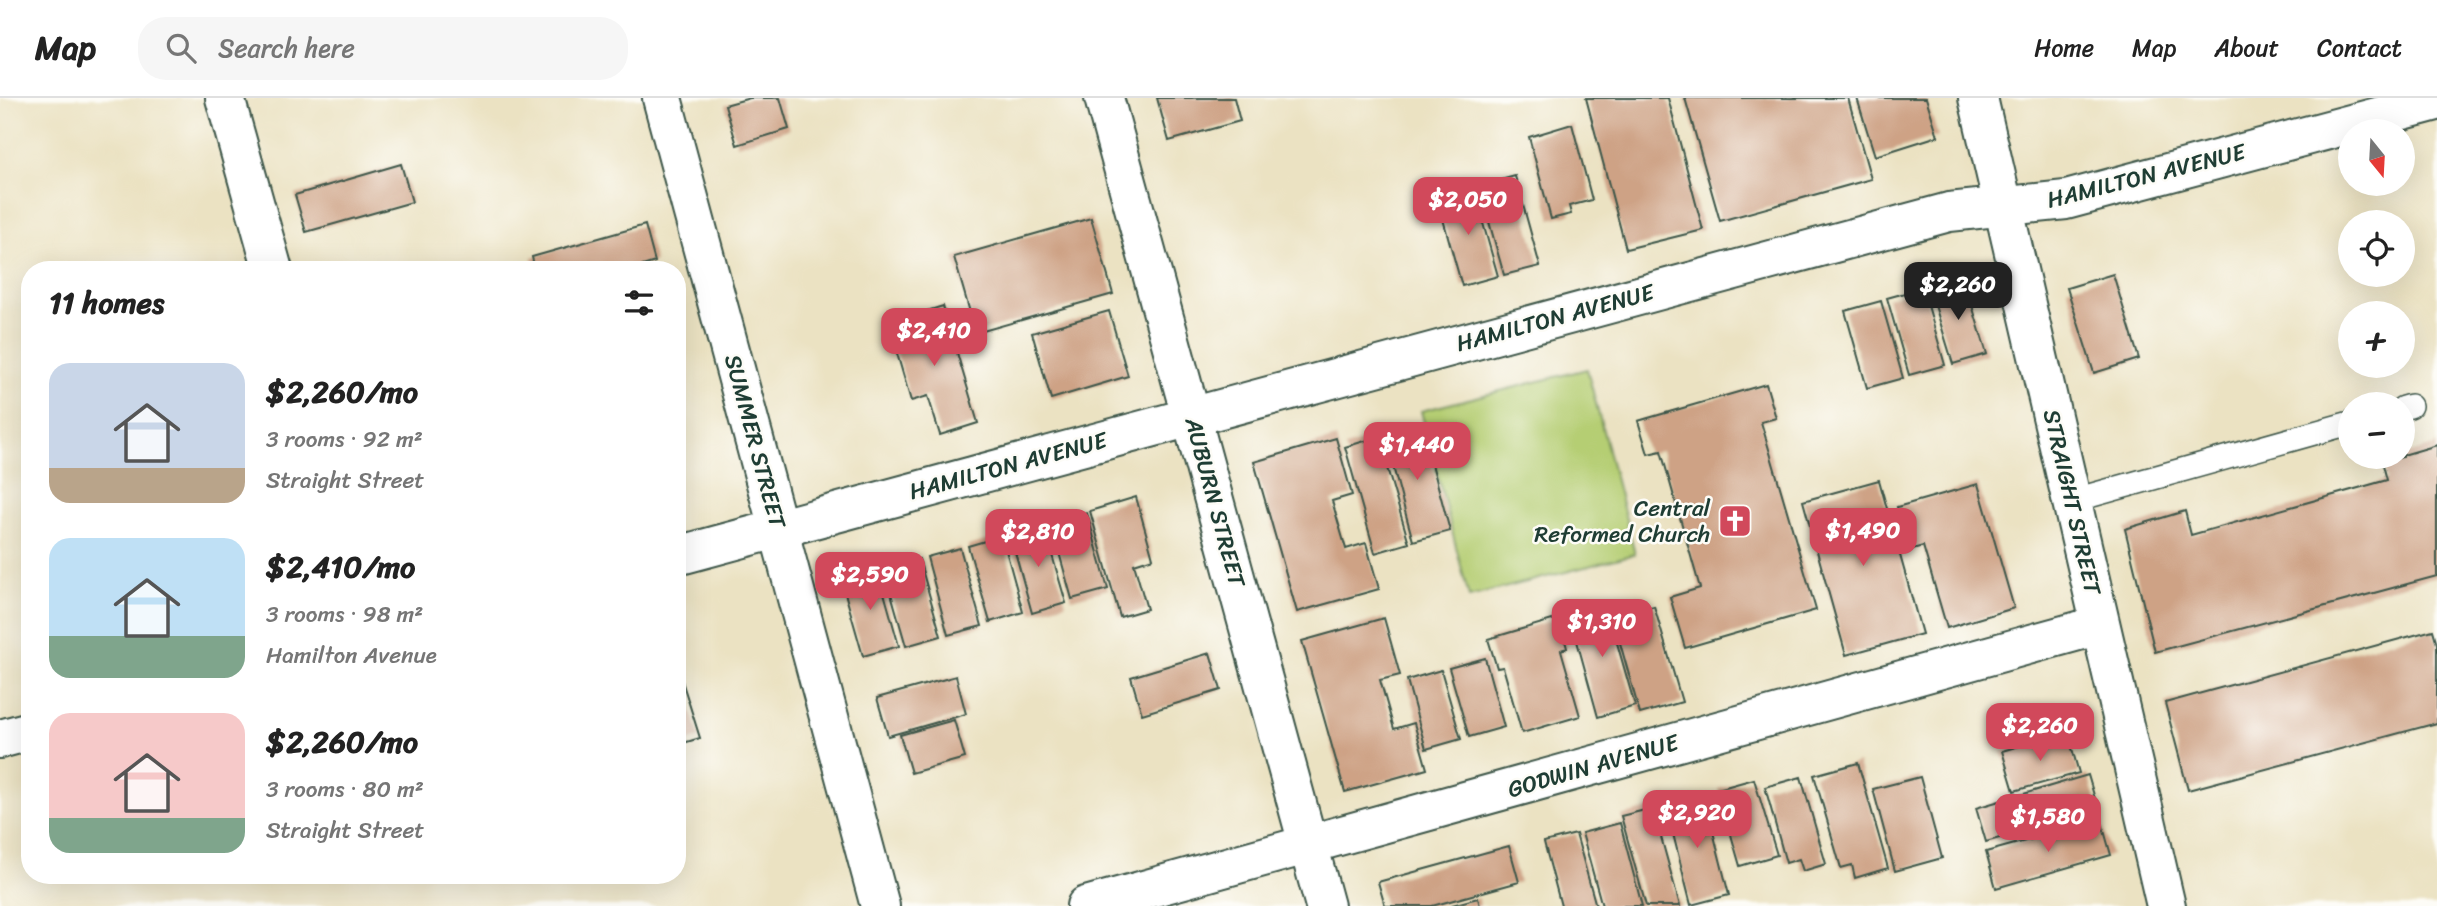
<!DOCTYPE html>
<meta charset="utf-8">
<style>
:root{--surface:#fff;--page:#f6f6f6;--text:#222;--muted:#767676;--line:#e0e0e0;--accent:#d1495b}
body{margin:0;font-family:Sriracha,sans-serif;background:var(--page);color:var(--text);height:100vh;display:flex;flex-direction:column;font-size:26px;white-space:nowrap}
*{box-sizing:border-box;margin:0}
p{font-size:23px;color:var(--muted)}
.icon{flex:none;width:38px;height:38px;fill:none;stroke:currentColor;stroke-width:2;stroke-linecap:round;stroke-linejoin:round}
.map{position:relative;flex:1;overflow:hidden}
.drawer{position:absolute;left:21px;top:163px;width:665px;height:623px;display:flex;flex-direction:column;background:var(--surface);border-radius:28px;box-shadow:0 7px 28px #0002}
.drawer>*{flex:none}
.needle{width:46px;rotate:162deg}
.tools{position:absolute;left:2338px;top:21px;display:grid;gap:14px}
.tools a{display:grid;place-items:center;width:77px;height:77px;border-radius:50%;background:var(--surface);box-shadow:0 7px 28px #0002;font-size:35px}
.price{position:absolute;translate:-50% -60px;padding:0 16px;border-radius:14px;background:var(--accent);color:#fff;font-size:23px;line-height:46px;filter:drop-shadow(0 2px 4px #0008)}
.price::after{content:'';position:absolute;left:50%;top:42px;width:21px;height:16px;margin-left:-10px;background:inherit;clip-path:polygon(0 0,100% 0,50% 100%)}
.price.current{background:#222;color:#fff}
ul{padding:0;list-style:none}
li{display:flex;align-items:center;gap:21px;height:175px;padding:0 28px}
li span{display:grid;place-items:center;flex:none;width:196px;height:140px;border-radius:21px;color:#555}
li>.icon{margin-inline-start:auto}
span .icon{width:84px;height:84px;fill:#fffc;stroke-width:1}
li b{font-size:30px}
h2{display:flex;justify-content:space-between;align-items:center;height:84px;padding:0 28px;font-size:30px}
header{display:flex;align-items:center;gap:42px;box-sizing:border-box;height:98px;padding:0 35px;background:var(--surface);border-bottom:2px solid var(--line)}
header strong{font-size:33px}
nav{display:flex;gap:38px;margin-inline-start:auto;font-size:24px}
.search{width:490px;height:63px;background:var(--page);display:flex;align-items:center;gap:18px;box-sizing:border-box;padding:0 24px;border-radius:28px;color:var(--muted);font-size:26px}
.map>svg:first-child{display:block}
</style>
<header>
<strong>Map</strong>
<div class="search"><svg class="icon" aria-label="search" viewBox="0 0 24 24"><circle cx="10" cy="10" r="6"/><path d="M15 15l6 6"/></svg>Search here</div>
<nav><a>Home</a><a>Map</a><a>About</a><a>Contact</a></nav>
</header>
<div class="map">
<svg width="2437" height="808" viewBox="0 0 2437 808">
<rect width="100%" height="100%" fill="#fdfcf7"/>
<filter id="ink" filterUnits="userSpaceOnUse"><feTurbulence type="fractalNoise" baseFrequency=".0143" numOctaves="2"/><feDisplacementMap in="SourceGraphic" scale="14" xChannelSelector="R" yChannelSelector="G"/><feConvolveMatrix kernelMatrix="1 2 1 2 8 2 1 2 1" color-interpolation-filters="sRGB"/></filter>
<filter id="wash" filterUnits="userSpaceOnUse"><feTurbulence type="fractalNoise" baseFrequency=".00686" numOctaves="4" result="noise"/><feDisplacementMap in="SourceGraphic" scale="28" xChannelSelector="R" yChannelSelector="G"/><feGaussianBlur stdDeviation="1.57" result="paint"/><feColorMatrix in="noise" values="0 0 0 0 0 0 0 0 0 0 0 0 0 0 0 0 0 1.4 0 .05"/><feComposite in="paint" operator="in"/></filter>
<g filter="url(#wash)">
<rect width="100%" height="100%" fill="#ebe2c2"/>
<!-- green -->
<path fill="#b5ce73" stroke="#6a8654" stroke-width="2" d="M1587 271 1635 456 1469 499 1421 313Z"/>
<g id="blocks">
<!-- building -->
<path fill="#cea285" d="M750 0H780L789 31 737 47 725 7Z
M1157 0H1234L1240 23 1169 43Z
M1586 0H1668L1703 132 1626 151Z
M1685 0H1848L1871 81 1720 123Z
M1857 0H1926L1938 38 1875 58Z
M1572 26 1592 102 1569 108 1571 116 1551 121 1529 39Z
M401 66 412 104 306 134 295 97Z
M1515 78 1540 168 1504 177 1479 88Z
M1473 90 1498 178 1462 188 1437 100Z
M1091 120 1113 196 976 235 954 159Z
M645 127 655 164 630 172H535L532 159Z
M2113 176 2139 261 2094 275 2067 190Z
M1964 181 1987 256 1953 266 1930 191Z
M1923 190 1945 267 1909 277 1887 200Z
M1881 203 1903 280 1867 290 1845 213Z
M943 208 978 325 940 337 928 298 911 303 888 225Z
M1109 213 1128 278 1051 301 1032 235Z
M1766 286 1776 320 1761 324 1816 512 1685 550 1670 499 1700 490 1661 353 1648 356 1638 323Z
M1421 325 1450 433 1413 443 1384 335Z
M1378 339 1409 445 1375 455 1345 349Z
M1336 340 1352 397 1332 403 1346 451 1366 445 1379 491 1297 514 1254 364Z
M2437 347V478L2155 554 2125 431 2185 413 2191 437 2387 382 2382 363 2403 359V357Z
M1879 382 1922 536 1846 557 1803 403Z
M1978 386 2014 510 1947 530 1923 448 1909 452 1897 409Z
M1136 399 1153 460 1134 466 1147 511 1120 519 1090 413Z
M1087 415 1108 491 1072 501 1051 426Z
M1043 426 1066 505 1032 515 1010 436Z
M1002 438 1023 514 990 524 968 448Z
M960 450 982 528 948 537 927 459Z
M919 461 941 538 906 548 884 471Z
M877 470 899 548 863 558 841 481Z
M1605 503 1635 608 1598 619 1569 514Z
M1654 508 1682 604 1640 616 1613 520Z
M1384 520 1400 577 1380 582 1394 631 1414 625 1427 671 1345 694 1302 543Z
M1559 520 1567 550 1561 552 1580 618 1522 635 1503 569 1497 570 1488 541Z
M2433 532 2437 546V625L2188 692 2165 605Z
M1210 555 1221 592 1142 616 1131 579Z
M1485 560 1504 629 1469 639 1449 570Z
M677 567 700 640 677 647Z
M1441 572 1461 641 1426 651 1407 582Z
M956 578 966 616 888 638 877 600Z
M954 622 965 660 911 675 900 637Z
M2069 640 2079 675 2014 693 2002 653 2044 641 2046 647Z
M1858 665 1888 770 1855 780 1852 767 1841 770 1814 677Z
M2088 677 2098 711 1986 744 1976 710Z
M1801 679 1826 766 1803 773 1799 761 1786 765 1765 689Z
M1920 679 1942 760 1895 773 1873 691Z
M1754 681 1777 757 1740 768 1718 691Z
M1704 698 1729 797 1691 807 1666 708Z
M1653 710 1680 808H1646L1621 718Z
M2101 722 2111 757 1996 790 1986 754Z
M1620 725 1642 808H1602L1582 735Z
M1576 736 1596 808H1561L1544 744Z
M1509 748 1519 784 1432 808H1385L1378 784Z
M1478 800 1480 808H1452V807Z"/>
</g>
</g>
<g filter="url(#ink)">
<use href="#blocks" fill-opacity="0" stroke="#3e5649" stroke-width="2"/>
<g fill="none" stroke-linecap="round" stroke-linejoin="round">
<defs>
<path id="service" d="M2403 310 2410 308
M2071 403 2350 325"/>
<path id="minor" d="M225 0 273 172
M662 0 880 808
M1104 0 1325 808
M677 458 1949 114 2066 102 2437 3
M0 641 30 633
M1086 808 2100 527"/>
<path id="secondary" d="M1978 0 2166 808"/>
</defs>
<!-- service casing -->
<use href="#service" stroke="#3e5649" stroke-width="26"/>
<!-- minor casing -->
<use href="#minor" stroke="#3e5649" stroke-width="42"/>
<!-- secondary casing -->
<use href="#secondary" stroke="#3e5649" stroke-width="42"/>
<!-- service -->
<use href="#service" stroke="#fff" stroke-width="23"/>
<!-- minor -->
<use href="#minor" stroke="#fff" stroke-width="38"/>
<!-- secondary -->
<use href="#secondary" stroke="#fff" stroke-width="38"/>
</g>
</g>
<!-- icons -->
<defs>
<symbol id="church-square" viewBox="-11 -11 22 22"><rect x="-9" y="-9" width="18" height="18" rx="4" fill="#d1495b" stroke="#fdfcf7"/><path d="M-1.2-6h2.4v3.5h3.3v2.4h-3.3V6h-2.4V-.1h-3.3v-2.4h3.3Z" fill="#fff"/></symbol>
</defs>
<g fill-rule="evenodd">
<use href="#church-square" x="1716" y="404" width="38" height="38"/>
</g>
<g text-anchor="middle" dominant-baseline="central" stroke-width="5" stroke-linejoin="round" paint-order="stroke">
<!-- street labels -->
<g font-size="23" fill="#1f3d34" stroke="#fdfcf7">
<text transform="translate(2146 78) rotate(-14)">HAMILTON AVENUE</text>
<text transform="translate(1555 220) rotate(-15)">HAMILTON AVENUE</text>
<text transform="translate(755 343) rotate(75)">SUMMER STREET</text>
<text transform="translate(1008 368) rotate(-15)">HAMILTON AVENUE</text>
<text transform="translate(1215 404) rotate(75)">AUBURN STREET</text>
<text transform="translate(2072 404) rotate(77)">STRAIGHT STREET</text>
<text transform="translate(1593 668) rotate(-16)">GODWIN AVENUE</text>
</g>
<!-- poi labels -->
<g font-size="23" fill="#1f3d34" stroke="#fdfcf7" text-anchor="end">
<text x="1710" y="410">Central<tspan x="1710" dy="26">Reformed Church</tspan></text>
</g>
</g>
</svg>
<div class="tools">
<a><svg class="needle" viewBox="-14 -14 28 28"><path d="M0-13l5 13h-10z" fill="#e53935"/><path d="M0 13l5-13h-10z" fill="#767676"/></svg></a>
<a><svg class="icon" aria-label="locate" viewBox="0 0 24 24"><circle cx="12" cy="12" r="6"/><path d="M12 2v4M12 18v4M2 12h4M18 12h4"/></svg></a>
<a>+</a>
<a>−</a>
</div>
<b class="price" style="left:1468px;top:139px">$2,050</b>
<b class="price current" style="left:1958px;top:224px">$2,260</b>
<b class="price" style="left:934px;top:270px">$2,410</b>
<b class="price" style="left:1417px;top:384px">$1,440</b>
<b class="price" style="left:1863px;top:470px">$1,490</b>
<b class="price" style="left:1038px;top:471px">$2,810</b>
<b class="price" style="left:870px;top:514px">$2,590</b>
<b class="price" style="left:1602px;top:561px">$1,310</b>
<b class="price" style="left:2040px;top:665px">$2,260</b>
<b class="price" style="left:1697px;top:752px">$2,920</b>
<b class="price" style="left:2048px;top:756px">$1,580</b>
<section class="drawer">
<h2>11 homes<svg class="icon" aria-label="filters" viewBox="0 0 24 24"><path d="M4 7h16M4 17h16"/><circle cx="9" cy="7" r="2"/><circle cx="15" cy="17" r="2"/></svg></h2>
<ul>
<li><span style="background:linear-gradient(#c9d6e8 75%,#b9a48a 0)"><svg class="icon" aria-label="home" viewBox="0 0 24 24"><path d="M3 11l9-7 9 7M6 9v11h12V9"/></svg></span><div><b>$2,260/mo</b><p>3 rooms · 92 m²</p><p>Straight Street</p></div></li>
<li><span style="background:linear-gradient(#bfe0f5 70%,#7fa58c 0)"><svg class="icon" aria-label="home" viewBox="0 0 24 24"><path d="M3 11l9-7 9 7M6 9v11h12V9"/></svg></span><div><b>$2,410/mo</b><p>3 rooms · 98 m²</p><p>Hamilton Avenue</p></div></li>
<li><span style="background:linear-gradient(#f6c9c9 75%,#7fa58c 0)"><svg class="icon" aria-label="home" viewBox="0 0 24 24"><path d="M3 11l9-7 9 7M6 9v11h12V9"/></svg></span><div><b>$2,260/mo</b><p>3 rooms · 80 m²</p><p>Straight Street</p></div></li>
</ul>
</section>
</div>
